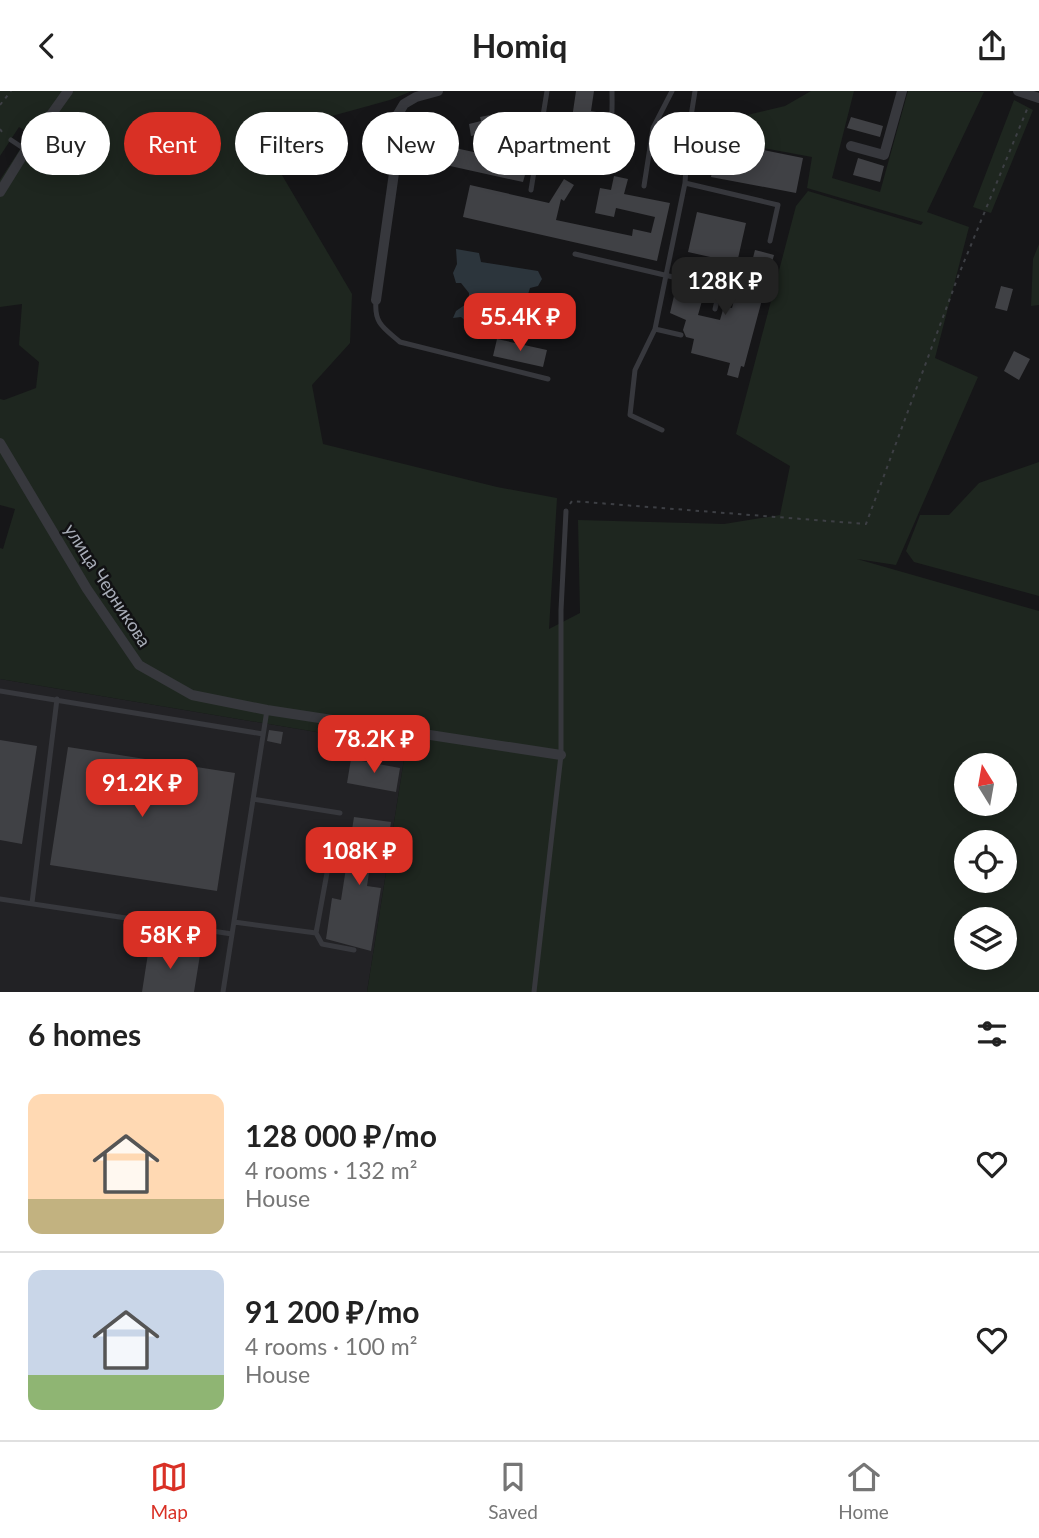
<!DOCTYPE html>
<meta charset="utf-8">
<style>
:root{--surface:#fff;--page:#f6f6f6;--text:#222;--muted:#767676;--line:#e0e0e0;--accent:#d93025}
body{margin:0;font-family:Lato,sans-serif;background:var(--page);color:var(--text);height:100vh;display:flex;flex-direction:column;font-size:26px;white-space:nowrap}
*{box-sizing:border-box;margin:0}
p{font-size:23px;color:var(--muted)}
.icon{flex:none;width:38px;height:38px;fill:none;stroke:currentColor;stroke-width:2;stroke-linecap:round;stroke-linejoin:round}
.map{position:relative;height:901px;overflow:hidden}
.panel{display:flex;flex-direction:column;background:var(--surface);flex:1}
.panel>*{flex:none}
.hud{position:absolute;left:21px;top:21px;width:998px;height:63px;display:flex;gap:14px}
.needle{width:46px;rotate:349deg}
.fabs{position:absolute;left:954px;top:662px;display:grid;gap:14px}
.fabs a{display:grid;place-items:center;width:63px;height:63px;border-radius:50%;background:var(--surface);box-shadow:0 4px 18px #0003;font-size:35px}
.price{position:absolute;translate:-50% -60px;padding:0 16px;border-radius:14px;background:var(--accent);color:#fff;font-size:23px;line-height:46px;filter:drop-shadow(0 2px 4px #0008)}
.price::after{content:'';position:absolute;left:50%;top:42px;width:21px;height:16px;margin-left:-10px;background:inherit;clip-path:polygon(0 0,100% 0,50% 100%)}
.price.current{background:#222;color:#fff}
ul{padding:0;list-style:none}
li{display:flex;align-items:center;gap:21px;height:175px;padding:0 28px}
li+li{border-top:2px solid var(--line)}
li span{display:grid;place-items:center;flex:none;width:196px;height:140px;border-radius:14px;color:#555}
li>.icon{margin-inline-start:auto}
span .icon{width:84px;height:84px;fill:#fffc;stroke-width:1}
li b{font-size:30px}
h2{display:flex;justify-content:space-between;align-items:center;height:84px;padding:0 28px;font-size:30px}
.pill{padding:0 24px;border-radius:32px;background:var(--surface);box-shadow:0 4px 18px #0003;font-size:24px;line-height:63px}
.pill.current{background:var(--accent);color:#fff}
header{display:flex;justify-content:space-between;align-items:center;height:91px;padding:0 28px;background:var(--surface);font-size:32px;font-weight:700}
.dock{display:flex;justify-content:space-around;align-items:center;height:98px;border-top:2px solid var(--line);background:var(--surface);font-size:19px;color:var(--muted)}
.dock a{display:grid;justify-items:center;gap:4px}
.dock .current{color:var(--accent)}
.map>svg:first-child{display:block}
</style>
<header><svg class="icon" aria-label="back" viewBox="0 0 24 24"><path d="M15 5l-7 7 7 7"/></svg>Homiq<svg class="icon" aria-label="share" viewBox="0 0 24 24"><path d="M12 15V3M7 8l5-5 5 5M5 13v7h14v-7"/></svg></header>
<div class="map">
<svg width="1039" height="901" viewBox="0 0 1039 901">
<rect width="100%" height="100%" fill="#161618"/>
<!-- built -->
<path fill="#222225" d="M0 588 406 656 367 901H0Z"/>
<!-- green -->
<path fill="#1e261f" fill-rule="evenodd" d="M0 0H412L390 9 259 45 352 203 350 252 312 294 323 353 497 396 557 407 549 538 580 522 578 429 724 433 780 424 790 375 736 343 796 115 808 100 921 134 923 131 807 97 812 66 737 52 743 25 785 15 811 0H854L832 87 880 101 908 0 984 1 927 121 969 136 935 267 978 286 896 474 857 468 1039 520V901H367L406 656 0 588V457L3 458 15 418 0 414V308L4 309 36 297 39 271 19 254 22 213 0 216V89L30 43 19 36 0 65ZM966 674H1004V712H966ZM966 751H1004V789H966ZM966 828H1004V866H966Z
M1014 9 1033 19 991 122 973 116Z
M1039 153V214L1031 215 1033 168Z
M1039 371V505L914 471 906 460 920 424H949L979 392Z"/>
<!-- water -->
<path fill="#2c353c" d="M456 158 479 162 481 171 538 180 542 188 538 195 530 197 524 216 527 223 545 219 555 223V231L550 237 525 233 510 238 493 233H469L461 226 453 227 456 220 469 211V202L461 192H456L453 182 457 173Z"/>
<!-- building -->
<path fill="#404145" d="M576 0H594L591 20 602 22 595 63 592 62 590 71 542 63 547 31 571 34Z
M500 22 501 26 514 24 517 36 500 40 503 53 490 56 487 42 471 45 469 33 481 30 480 26Z
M851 26 883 35 880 46 847 37Z
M659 39 680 42 677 60 656 57Z
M694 45 803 67 796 102 711 86 716 59 693 55Z
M437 53 528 73 523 91 432 71Z
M858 67 884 75 880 91 853 84Z
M614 85 628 88 624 103 670 112 657 170 463 126 470 94 549 112 564 88 574 94 564 110 561 108 556 129 632 145 633 138 651 142 655 126 616 117 614 126 595 122 600 97 611 99Z
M697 121 746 132 737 172 688 161Z
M755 159 774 164 744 276 741 275 738 287 727 284 730 272 691 262 694 248 686 246 683 239 686 229 670 222 677 192 705 199 698 224 720 229 724 215 732 217 740 184 748 186Z
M1001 195 1013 198 1007 220 995 217Z
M497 248 547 259 543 276 493 265Z
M1014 260 1030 268 1019 289 1004 280Z
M269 639 283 641 281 653 267 650Z
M0 649 37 655 22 753 0 749Z
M68 656 235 682 217 800 50 774Z
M351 668 400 677 396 701 347 692Z
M354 726 391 731 386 764 372 762 367 795 381 797 371 860 326 848 332 807 341 809Z
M149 856 200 864 194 901H142Z"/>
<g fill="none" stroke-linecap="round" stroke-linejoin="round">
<!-- path -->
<path stroke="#3d3f44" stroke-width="2" stroke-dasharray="3.5 5" stroke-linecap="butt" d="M0 14 11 0
M0 38 4 44
M570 413 572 410 866 433 959 183 1028 16"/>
<!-- service -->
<path stroke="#37383d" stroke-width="5" d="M11 49 26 59
M536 69C549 72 566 78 580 79 616 79 612 24 612 0
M685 92 778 114 770 150
M644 95 653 37 672 0
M531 99 547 0
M575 163 720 197 715 218
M376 210C374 233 384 237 400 251L548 288
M655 238 681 244
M662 339 630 324 635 279 655 238 685 92 688 44 695 0
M0 600 263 643
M253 708 340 722
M0 808 232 843
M32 812 57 608
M234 831 316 842 333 749 347 744
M316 842 322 853 354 859
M223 901 267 619
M534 901 561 664V519L566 420"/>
<!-- minor -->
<path stroke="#37383d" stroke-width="10" d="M1018 0 1039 7
M851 55 884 64 902 0
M0 101 26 59 68 0
M376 209 395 75 398 23 404 13 416 6 438 0
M0 352 87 498 139 574 192 604 267 619 561 664"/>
</g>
<g text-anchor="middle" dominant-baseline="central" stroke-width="5" stroke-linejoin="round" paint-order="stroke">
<!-- street labels -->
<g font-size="18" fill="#a8adb8" stroke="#111113">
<text transform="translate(108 494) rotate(57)">улица Черникова</text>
</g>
</g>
</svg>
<div class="fabs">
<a><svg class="needle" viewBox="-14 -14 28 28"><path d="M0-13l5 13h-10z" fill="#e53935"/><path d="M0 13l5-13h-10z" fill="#767676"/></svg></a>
<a><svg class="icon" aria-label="locate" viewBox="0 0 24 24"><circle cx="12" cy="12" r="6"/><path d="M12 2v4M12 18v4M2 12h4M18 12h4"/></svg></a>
<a><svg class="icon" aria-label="layers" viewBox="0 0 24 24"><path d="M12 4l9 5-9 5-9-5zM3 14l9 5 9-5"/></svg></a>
</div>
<b class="price current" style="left:725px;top:226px">128K ₽</b>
<b class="price" style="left:520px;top:262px">55.4K ₽</b>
<b class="price" style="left:374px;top:684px">78.2K ₽</b>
<b class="price" style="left:142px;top:728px">91.2K ₽</b>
<b class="price" style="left:359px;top:796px">108K ₽</b>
<b class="price" style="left:170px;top:880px">58K ₽</b>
<div class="hud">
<a class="pill">Buy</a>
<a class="pill current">Rent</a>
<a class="pill">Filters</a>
<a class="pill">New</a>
<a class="pill">Apartment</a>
<a class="pill">House</a>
</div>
</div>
<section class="panel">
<h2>6 homes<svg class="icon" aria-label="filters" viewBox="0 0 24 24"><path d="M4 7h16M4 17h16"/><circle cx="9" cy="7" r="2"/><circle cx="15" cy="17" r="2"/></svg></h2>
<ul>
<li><span style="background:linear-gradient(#ffd9b3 75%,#c2b280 0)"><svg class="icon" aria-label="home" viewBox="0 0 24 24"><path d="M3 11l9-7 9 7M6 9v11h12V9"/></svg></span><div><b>128 000 ₽/mo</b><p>4 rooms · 132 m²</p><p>House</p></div><svg class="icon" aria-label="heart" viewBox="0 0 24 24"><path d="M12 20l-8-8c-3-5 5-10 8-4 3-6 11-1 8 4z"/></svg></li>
<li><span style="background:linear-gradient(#c9d6e8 75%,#8fb573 0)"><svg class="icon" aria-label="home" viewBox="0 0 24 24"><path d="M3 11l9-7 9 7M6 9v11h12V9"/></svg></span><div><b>91 200 ₽/mo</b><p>4 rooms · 100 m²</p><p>House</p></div><svg class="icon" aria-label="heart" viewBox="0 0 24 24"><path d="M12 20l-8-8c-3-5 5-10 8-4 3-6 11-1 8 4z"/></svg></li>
</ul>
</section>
<nav class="dock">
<a class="current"><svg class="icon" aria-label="map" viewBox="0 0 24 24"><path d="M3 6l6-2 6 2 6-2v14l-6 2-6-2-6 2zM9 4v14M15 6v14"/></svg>Map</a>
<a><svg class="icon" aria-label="saved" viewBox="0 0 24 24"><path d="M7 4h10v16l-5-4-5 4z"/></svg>Saved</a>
<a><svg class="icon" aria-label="home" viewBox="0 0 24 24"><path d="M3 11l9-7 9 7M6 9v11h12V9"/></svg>Home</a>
</nav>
